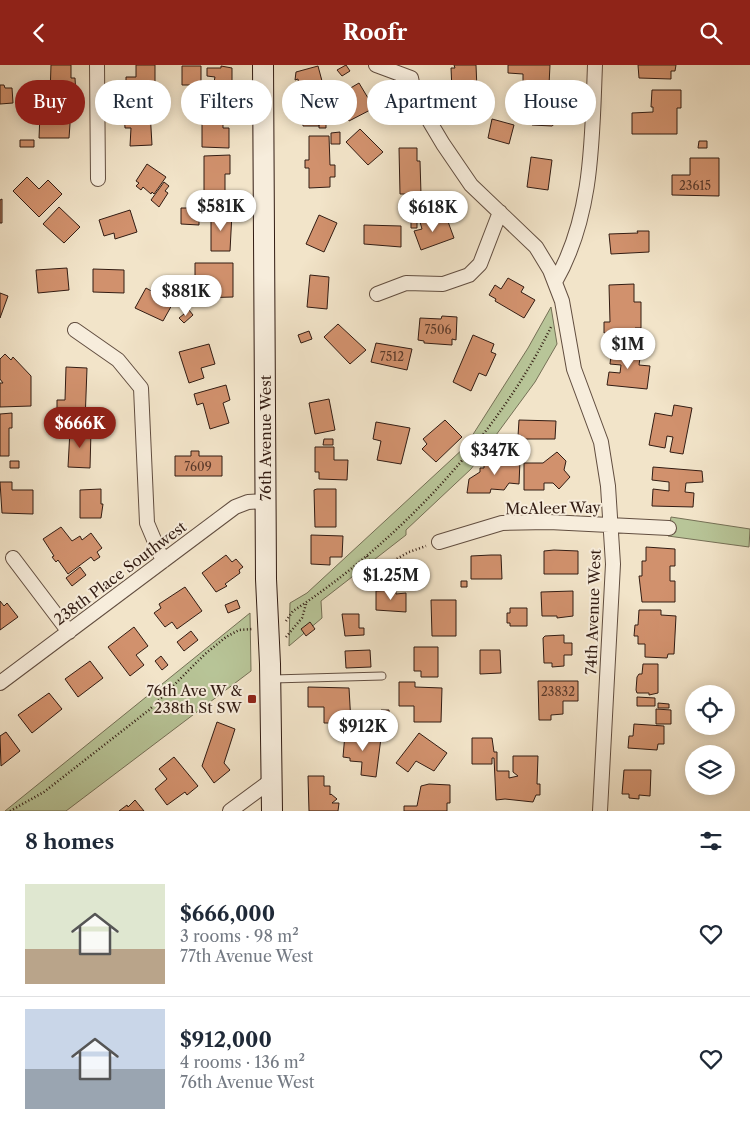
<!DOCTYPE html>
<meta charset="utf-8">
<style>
:root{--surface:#fff;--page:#f6f6f7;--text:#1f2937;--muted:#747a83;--line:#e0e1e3;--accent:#8f2418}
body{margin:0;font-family:"Libre Caslon Text",serif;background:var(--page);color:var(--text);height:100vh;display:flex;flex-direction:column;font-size:19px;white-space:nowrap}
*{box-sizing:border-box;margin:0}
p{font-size:16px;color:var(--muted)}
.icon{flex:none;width:28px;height:28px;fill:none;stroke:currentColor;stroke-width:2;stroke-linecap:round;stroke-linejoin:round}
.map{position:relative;height:746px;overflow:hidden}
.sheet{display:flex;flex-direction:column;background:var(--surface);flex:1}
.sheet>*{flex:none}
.top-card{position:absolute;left:15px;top:15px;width:720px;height:45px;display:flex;gap:10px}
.buttons{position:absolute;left:685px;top:620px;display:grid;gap:10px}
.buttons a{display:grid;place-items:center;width:50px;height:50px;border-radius:50%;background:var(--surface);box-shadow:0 2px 12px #0003;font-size:25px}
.price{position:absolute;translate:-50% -42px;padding:0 11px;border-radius:18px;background:#fff;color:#222;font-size:16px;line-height:32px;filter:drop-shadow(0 1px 2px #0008)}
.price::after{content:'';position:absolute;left:50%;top:30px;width:15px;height:11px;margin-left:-8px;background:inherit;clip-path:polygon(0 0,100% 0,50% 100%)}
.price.selected{background:var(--accent);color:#fff}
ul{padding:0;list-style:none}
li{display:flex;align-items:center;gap:15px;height:125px;padding:0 25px}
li+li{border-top:1px solid var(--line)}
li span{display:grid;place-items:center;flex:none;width:140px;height:100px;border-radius:0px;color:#555}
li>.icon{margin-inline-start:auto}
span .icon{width:60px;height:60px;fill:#fffc;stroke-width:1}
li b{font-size:21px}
h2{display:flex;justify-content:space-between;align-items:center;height:60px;padding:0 25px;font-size:21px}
.pill{padding:0 18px;border-radius:22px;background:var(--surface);box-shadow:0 2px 12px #0003;font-size:18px;line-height:45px}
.pill.selected{background:var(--accent);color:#fff}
header{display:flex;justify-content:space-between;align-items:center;height:65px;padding:0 25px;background:var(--accent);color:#fff;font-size:22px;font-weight:700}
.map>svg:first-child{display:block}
</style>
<header><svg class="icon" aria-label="back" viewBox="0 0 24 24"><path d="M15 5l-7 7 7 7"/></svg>Roofr<svg class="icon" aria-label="search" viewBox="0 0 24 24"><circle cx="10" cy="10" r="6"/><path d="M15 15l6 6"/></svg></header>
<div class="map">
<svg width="750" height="746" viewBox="0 0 750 746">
<rect width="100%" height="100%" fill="#f2e4c9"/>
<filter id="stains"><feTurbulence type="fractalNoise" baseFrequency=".004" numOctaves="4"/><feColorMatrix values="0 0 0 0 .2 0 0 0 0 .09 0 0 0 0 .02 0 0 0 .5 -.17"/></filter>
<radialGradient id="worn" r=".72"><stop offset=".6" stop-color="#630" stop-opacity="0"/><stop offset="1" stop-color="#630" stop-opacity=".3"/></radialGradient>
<!-- green -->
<path fill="#b8c598" stroke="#757056" d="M551 242 557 279 535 317 471 404 406 465V470L321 536 322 553 289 581 290 538 307 528 465 382 528 283Z
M671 452 750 464 749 482 668 471Z
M250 548 251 606 66 746H5Z"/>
<!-- building -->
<path fill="#d1916d" stroke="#321c13" d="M51 0H71V13H75L76 30 50 31Z
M136 0H155V31H126V12H136Z
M346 0 350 6 342 11 337 5Z
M454 0H476L477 24 452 25 451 3H455Z
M508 0H550L549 20 523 19V9L508 8Z
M638 0H676L675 6H671V14L639 13Z
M182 1H201V20H182Z
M221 1 232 3V27H209V17H214L215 12 207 11V3H221Z
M318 1 322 16 299 21 298 14 295 15 296 7Z
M359 18 374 43 349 56 346 50 353 46 342 28Z
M0 20H4L5 23H12L13 38 0 39Z
M652 25H681V43H677V69H632V48L653 47V42H651Z
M535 29H549V34L558 36 556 55 558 56 552 61 532 60 533 56H527L528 33H535Z
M320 31V57H326V63H319V58V61H303L301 32Z
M202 40H223V63H229V83L202 82Z
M150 46 152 80 130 81 131 63H125L124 47Z
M40 49H65V54H69L70 59 69 73H39Z
M492 54 514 60 509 79 488 73Z
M360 64 383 87 368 100 346 77Z
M340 67V79H331V68Z
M309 71H329L330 100H335V112H330V122L309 123V103H305V95H309Z
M20 75H34V82H20Z
M699 76H707V83H698Z
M399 83H417V96H420L421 129H400Z
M230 90V109H225V132H204V91Z
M531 92 552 95 548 125 527 122Z
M690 93H719V131L672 130V110H690Z
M147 99 166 112 154 129 152 127 151 129 143 122 141 125 136 121 139 118 136 116Z
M27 112 39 124 48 115 62 129 39 152 13 126Z
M164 117 169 121 165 126 168 128 159 142 151 135Z
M2 134V158H0V135Z
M59 142 80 162 64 178 43 159Z
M181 143H199V160L181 159Z
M130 145 137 167 115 174 114 168 104 171 99 155Z
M211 148H232L230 186H211Z
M319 150 337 158 324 187 306 179Z
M433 152 435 159 447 154 454 173 421 185 414 166 422 164 420 157Z
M411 154H417V163H411Z
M364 160 401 161V182L364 179Z
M637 166H649V187L611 189 609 169 638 168Z
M195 198H233V232L195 233Z
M67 203 69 225 38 228 36 205Z
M93 204 124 205V228L93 227Z
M310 210 329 212 327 244 307 242Z
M508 213 524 222 521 227 535 235 524 253 495 236 496 234 489 230 495 220 501 224Z
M634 219V237H641V263H635V267H623V269L604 268V257H610L609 220Z
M146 223 173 238 163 256 135 243Z
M0 228 8 231 0 253Z
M189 245 193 250 184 258 179 253Z
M442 251 457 252 456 275 452 274V280L424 278V276L418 275 420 253 441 254Z
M338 259 366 285 350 299 324 272Z
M309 266 312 274 301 278 298 270Z
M473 270 494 279 491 287 496 289 486 311 479 308 471 326 453 317Z
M376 278 412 284 407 305 371 297Z
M209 279 215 299 201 303 204 313 189 318 179 287Z
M612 282 641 286 639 300 650 301 647 324 607 320 609 307 620 308 621 300 610 299Z
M5 289 11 295 13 292 31 311V341L0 342V318H3L0 314V294Z
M66 302 87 303 85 357 65 356V343H57V335H65Z
M226 320 230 335 223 338 229 358 210 364 203 338 197 340 194 329Z
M329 334 335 365 315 369 309 338Z
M674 340 692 343 683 389 670 387 673 372 667 371 665 383 649 380 655 348 672 351Z
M12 348V363H9V391H0V349Z
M445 355 462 372 436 397 422 384 427 379 423 374Z
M519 355 556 356 555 374H522V371H518Z
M376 357 410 363 401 399 377 395 381 376 373 374Z
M70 365 91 366 90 403 68 402Z
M324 374H333V380H323Z
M512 379H521L520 389H512Z
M315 382H334V395H348L347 415 319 414V407H315Z
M191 386H199V391H222V411H175V391H191Z
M557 387 566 396 564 405 570 412 559 424 553 418H544V425H524V398H543Z
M491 391 520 395 519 419 509 418 504 425 491 424 490 428H467L469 414 480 407V403H484V399L491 395Z
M10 396H19V403H10Z
M653 402 702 406 703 417 686 418 685 427 694 428 693 442 652 441 653 424 669 426V417L652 415Z
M0 417H12V425H33V449L2 448Z
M101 424V439H103L101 453H80V425Z
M317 424H336V462H315L314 425Z
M61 462 72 476 80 471 82 475 91 468 102 483 97 487 100 492 94 496 91 492 68 509 58 495 56 497 52 492 54 491 43 474Z
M311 470 343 471 342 492H330V500L311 499Z
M646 482 675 484V501H670V516H675V537H642L639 511H642V496H646Z
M554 485 578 486V509H544V486Z
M226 490 232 497 236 494 243 502 239 505 240 508 225 519 227 521 216 527 202 508Z
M491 490H501L502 514H471V491Z
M80 502 86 510 72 521 66 513Z
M461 516H467V522H461Z
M185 522 202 546 177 564 172 557 165 562 154 548 161 543 159 539Z
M396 525V529L406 528V547L376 545V526Z
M573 526V551L557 553V551H542L541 527Z
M237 535 240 543 228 548 225 540Z
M431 535H456V571H432Z
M0 536 4 541 7 538 18 552 0 565Z
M510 543H527V561H510V558H507V548H510Z
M639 545H661V550L676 551 674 589H668L667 593 645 592V579H638V571H634L635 560H638Z
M342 549H359V563H364V570L345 571Z
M310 557 315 564 306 571 301 564Z
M134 562 148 581 136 590 144 600 130 611 108 582Z
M191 566 198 575 184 586 177 577Z
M564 570V578H572V590H564V601L552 602V598H544L543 573 545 571Z
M414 582H438V612H421V606H414Z
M370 585 371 602 346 603 345 586Z
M480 585H500L501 608 480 609Z
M161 591 168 600 162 605 155 596Z
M90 596 103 613 78 632 65 614Z
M643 599H658V628L649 630V628H637L636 625 637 612 639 609H642Z
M538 616H578V636H563V649L551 650V655H539Z
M399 617H415V622L442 623 441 657H414V641H399Z
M308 622 349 623 351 658H324V642H308Z
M49 628 62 644 32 668 18 650Z
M637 632 655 633V641H637Z
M658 638 669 639V643H658Z
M656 644 671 645V659H656Z
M381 645H389V657L381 656Z
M217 657 235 664 224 698 230 705 214 718 202 701Z
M634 659 664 661V679H658L657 685 628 683 629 671H633Z
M6 667 20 686 1 701 0 671Z
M419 668 447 688 434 706 416 696 408 707 396 698Z
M345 669 381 673 376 712 361 710 362 697 350 696V693L343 692Z
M472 673H492L494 687H497V706H509V713L518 711 513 707V691H538L537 719H540V730H536L533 737 505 734 496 735 494 693H492V699H472Z
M174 692 198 721 187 730 185 727 167 740 155 724 167 714 159 704Z
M624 705H651L650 731 639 730V734L629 733V729H622Z
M308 711H324V721H330V730L331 729 337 734 332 738H339L338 746H309Z
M429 719 450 720V738H447V746H404V741H417L421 721Z
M135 735 144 746H119L127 740 128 742Z"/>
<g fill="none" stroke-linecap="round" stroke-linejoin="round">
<defs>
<path id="lane" d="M273 614 382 611"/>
<path id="street" d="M97 0 98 114
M376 0 411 13 415 32 443 79 471 120 536 182 550 205 562 236 574 304 601 377 608 421 613 499 600 746
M555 217C593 151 592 75 595 0
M377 229 406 218 443 219 469 210 480 199 500 147
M75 265 118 295 141 323 147 458 163 496
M439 477 502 458 549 457 669 463
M13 493 69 567
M0 618 235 442 248 437 265 436
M230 746 272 715"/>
<path id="secondary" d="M263 0 266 514 270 599 272 746"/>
</defs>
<!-- lane casing -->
<use href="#lane" stroke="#624e40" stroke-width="9"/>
<!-- street casing -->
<use href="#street" stroke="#624e40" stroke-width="16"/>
<!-- secondary casing -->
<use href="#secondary" stroke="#321c13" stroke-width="22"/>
<!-- path -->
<path stroke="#321c13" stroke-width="2.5" stroke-dasharray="1 2.5" stroke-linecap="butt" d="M367 491 375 506 409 487 426 481
M286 556 293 546C396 479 498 371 552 260
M286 572 302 553 306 539
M10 746 44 727 149 645 205 589 226 572 239 565 252 564"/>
<!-- lane -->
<use href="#lane" stroke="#f7eddc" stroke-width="7"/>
<!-- street -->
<use href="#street" stroke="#f7eddc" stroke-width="14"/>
<!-- secondary -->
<use href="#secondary" stroke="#f7eddc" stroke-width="20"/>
</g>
<!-- markers -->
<rect fill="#8f2418" stroke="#f7eddc" stroke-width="2" x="247" y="629" width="10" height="10" rx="2.5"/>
<g text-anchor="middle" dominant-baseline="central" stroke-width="4" stroke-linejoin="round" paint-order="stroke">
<!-- number labels -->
<g font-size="12" fill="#5a392a">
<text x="695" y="120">23615</text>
<text x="438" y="264">7506</text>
<text x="392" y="291">7512</text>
<text x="198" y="401">7609</text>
<text x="558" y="626">23832</text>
</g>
<!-- street labels -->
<g font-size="15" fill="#321c13" stroke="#f7eddc">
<text transform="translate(265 373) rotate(-90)">76th Avenue West</text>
<text transform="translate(553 443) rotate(-1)">McAleer Way</text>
<text transform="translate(120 508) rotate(-37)">238th Place Southwest</text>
<text transform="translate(593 547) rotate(-88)">74th Avenue West</text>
</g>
<!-- poi labels -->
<g font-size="15" fill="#321c13" stroke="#f7eddc" text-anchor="end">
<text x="242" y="625">76th Ave W &amp;<tspan x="242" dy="17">238th St SW</tspan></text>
</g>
</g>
<rect width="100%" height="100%" filter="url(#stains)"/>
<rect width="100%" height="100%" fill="url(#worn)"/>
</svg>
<div class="buttons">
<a><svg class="icon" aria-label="locate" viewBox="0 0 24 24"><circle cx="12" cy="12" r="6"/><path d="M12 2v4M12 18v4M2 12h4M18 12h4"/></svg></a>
<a><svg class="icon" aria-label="layers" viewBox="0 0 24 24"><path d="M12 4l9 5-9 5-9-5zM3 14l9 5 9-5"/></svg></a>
</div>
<b class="price" style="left:221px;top:167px">$581K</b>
<b class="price" style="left:433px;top:168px">$618K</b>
<b class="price" style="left:186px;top:252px">$881K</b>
<b class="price" style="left:628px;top:305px">$1M</b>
<b class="price selected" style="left:80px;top:384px">$666K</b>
<b class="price" style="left:495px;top:411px">$347K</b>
<b class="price" style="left:391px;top:536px">$1.25M</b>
<b class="price" style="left:363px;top:687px">$912K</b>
<div class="top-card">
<a class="pill selected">Buy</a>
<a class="pill">Rent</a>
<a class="pill">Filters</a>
<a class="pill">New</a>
<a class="pill">Apartment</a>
<a class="pill">House</a>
</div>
</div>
<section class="sheet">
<h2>8 homes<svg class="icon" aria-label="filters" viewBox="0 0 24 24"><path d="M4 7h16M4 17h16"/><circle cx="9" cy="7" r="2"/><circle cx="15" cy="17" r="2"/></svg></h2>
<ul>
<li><span style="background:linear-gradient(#dfe7d0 65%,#b9a48a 0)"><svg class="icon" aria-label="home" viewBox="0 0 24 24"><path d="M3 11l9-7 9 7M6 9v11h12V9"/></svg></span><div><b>$666,000</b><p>3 rooms · 98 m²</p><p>77th Avenue West</p></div><svg class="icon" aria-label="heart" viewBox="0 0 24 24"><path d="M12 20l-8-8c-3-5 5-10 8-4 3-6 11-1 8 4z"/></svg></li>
<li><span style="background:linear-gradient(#c9d6e8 60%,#9aa5b1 0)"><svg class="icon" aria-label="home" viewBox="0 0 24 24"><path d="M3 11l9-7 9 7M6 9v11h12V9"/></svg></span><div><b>$912,000</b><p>4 rooms · 136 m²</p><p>76th Avenue West</p></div><svg class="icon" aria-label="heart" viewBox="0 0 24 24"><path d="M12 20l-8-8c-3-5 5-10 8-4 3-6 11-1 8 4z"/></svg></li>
</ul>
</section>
